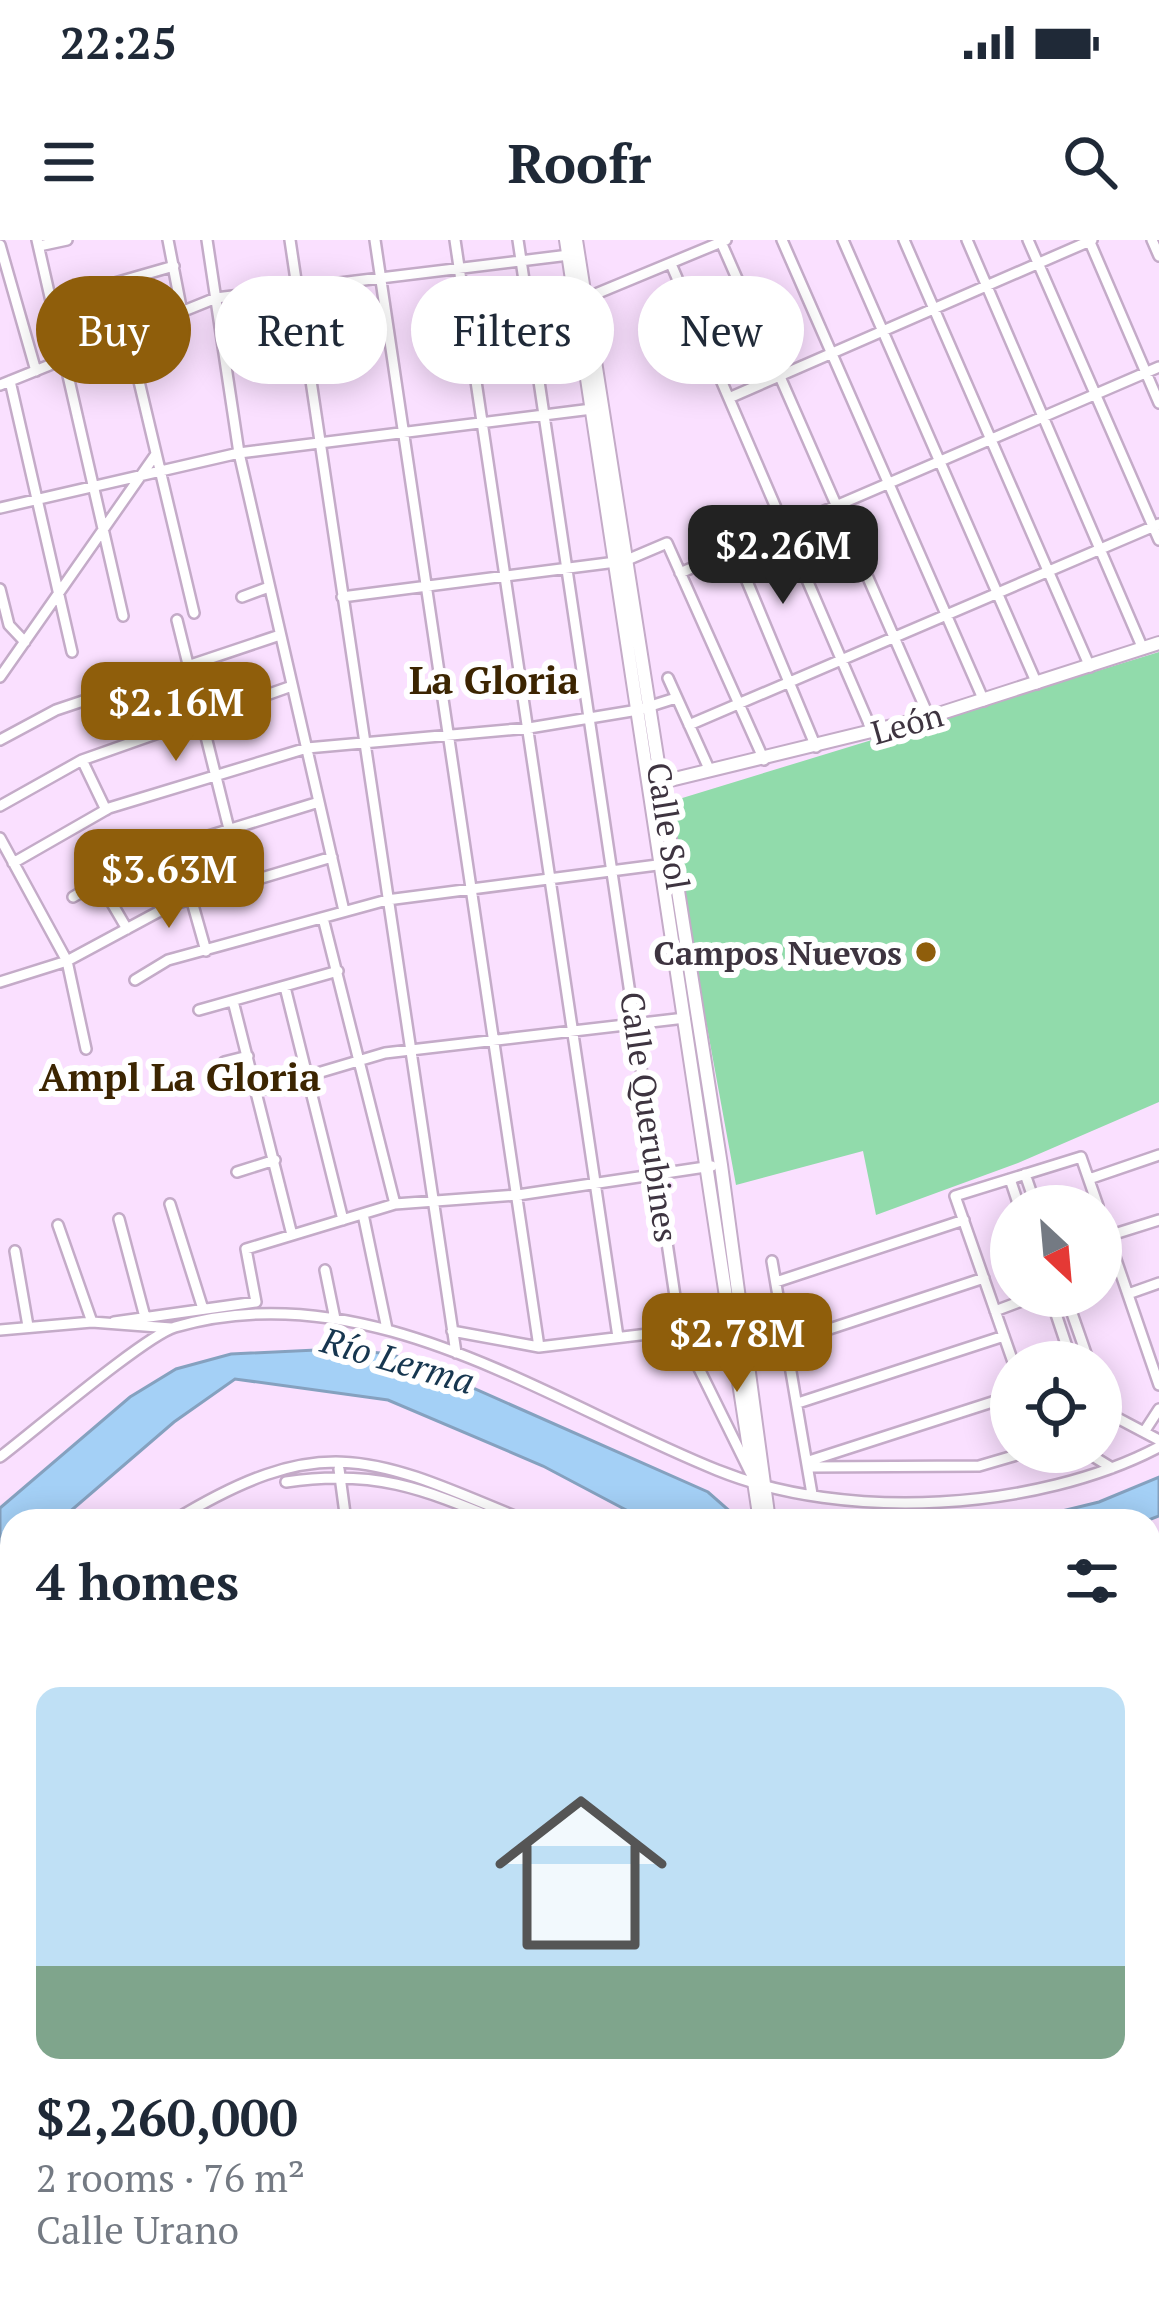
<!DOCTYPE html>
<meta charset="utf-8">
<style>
:root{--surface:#fff;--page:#f2f2f3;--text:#1f2937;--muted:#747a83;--accent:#8f5e0b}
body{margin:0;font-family:"PT Serif",serif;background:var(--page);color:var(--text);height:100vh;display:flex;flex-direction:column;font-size:45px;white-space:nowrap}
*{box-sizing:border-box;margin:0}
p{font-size:39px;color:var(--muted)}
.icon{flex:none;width:66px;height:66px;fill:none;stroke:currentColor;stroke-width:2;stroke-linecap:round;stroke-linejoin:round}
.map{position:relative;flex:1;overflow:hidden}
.sheet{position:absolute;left:0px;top:1269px;width:1161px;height:807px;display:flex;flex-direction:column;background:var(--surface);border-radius:36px 36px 0 0;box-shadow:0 6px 30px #0003}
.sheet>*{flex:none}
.top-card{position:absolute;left:36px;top:36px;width:1089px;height:108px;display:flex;gap:24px}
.needle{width:78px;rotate:154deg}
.controls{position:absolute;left:990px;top:945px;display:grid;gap:24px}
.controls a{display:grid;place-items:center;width:132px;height:132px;border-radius:50%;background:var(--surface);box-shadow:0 6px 30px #0003;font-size:60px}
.price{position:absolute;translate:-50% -102px;padding:0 27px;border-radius:24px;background:var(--accent);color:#fff;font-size:39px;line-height:78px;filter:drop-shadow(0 3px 6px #0008)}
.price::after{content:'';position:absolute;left:50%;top:72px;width:36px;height:27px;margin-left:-18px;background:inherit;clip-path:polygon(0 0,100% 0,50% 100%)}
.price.current{background:#222;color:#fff}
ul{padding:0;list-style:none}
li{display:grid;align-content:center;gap:24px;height:636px;padding:0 36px}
li span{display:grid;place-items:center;height:372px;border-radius:24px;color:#555}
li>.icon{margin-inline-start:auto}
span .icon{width:216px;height:216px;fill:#fffc;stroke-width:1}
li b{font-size:51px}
h2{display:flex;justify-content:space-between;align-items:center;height:144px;padding:0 36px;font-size:51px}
.tag{padding:0 42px;border-radius:54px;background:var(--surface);box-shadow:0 6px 30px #0003;font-size:42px;line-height:108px}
.tag.current{background:var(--accent);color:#fff}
.status{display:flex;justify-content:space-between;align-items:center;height:84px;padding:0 60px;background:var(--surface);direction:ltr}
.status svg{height:33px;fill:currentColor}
header{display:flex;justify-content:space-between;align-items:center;height:156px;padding:0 36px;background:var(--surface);font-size:54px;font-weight:600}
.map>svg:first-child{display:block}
</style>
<div class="status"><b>22:25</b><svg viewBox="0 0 49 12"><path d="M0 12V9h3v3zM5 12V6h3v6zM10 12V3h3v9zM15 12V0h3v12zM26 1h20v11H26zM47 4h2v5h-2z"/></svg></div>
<header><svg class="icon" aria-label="menu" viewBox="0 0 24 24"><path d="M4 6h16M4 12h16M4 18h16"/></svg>Roofr<svg class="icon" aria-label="search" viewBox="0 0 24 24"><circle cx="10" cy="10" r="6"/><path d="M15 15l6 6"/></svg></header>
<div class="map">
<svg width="1159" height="2074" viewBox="0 0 1159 2074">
<rect width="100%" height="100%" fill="#fae0ff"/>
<!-- green -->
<path fill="#91dbab" d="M1159 412V862L1018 923 876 975 863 911 736 945 666 563Z"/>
<!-- water -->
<path fill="#a4d0f6" stroke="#85a1bf" stroke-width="3" d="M337 1109 391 1114 430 1129 708 1252 741 1281H647L543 1226 388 1160 235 1139 174 1182 59 1281H12V1321L0 1331V1268L130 1157 176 1129 231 1114Z
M1159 1237V1276L1146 1281H1021L1099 1262Z"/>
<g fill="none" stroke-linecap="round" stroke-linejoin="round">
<defs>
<path id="minor" d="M37 0 123 376
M168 0 182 72
M207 0 239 213 344 671
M290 0 456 1113
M375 0 539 1107
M455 0 618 1097
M518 0 680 1090 750 1232
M782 0 984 461
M843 0 1037 444
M904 0 1090 427
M967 0 1143 409
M1028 0 1159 300
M1089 0 1159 163
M1152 0 1159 16
M721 2 929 477
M0 5 36 131
M39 6 67 0
M671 24 873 493
M586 58 726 0
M52 61 174 26
M128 95 194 373
M10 141 72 412
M0 145 216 58 569 15
M729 158 1092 0
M0 268 239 213 592 169
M734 310 816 507
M627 320 667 303 764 520
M680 333 1159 127
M0 349 9 385 25 402
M242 357 269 347
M342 357 616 322
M177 380 229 589
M0 437 156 214
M668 438 710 531
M689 485 1159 284
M0 500 56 470 280 395
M82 520 106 570
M0 566 82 520 292 446
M0 598 67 721 86 809
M13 623 109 568 307 508 529 488 638 470 676 458
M99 641 127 689
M73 657 143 616 319 562
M191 658 206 711
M323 678 395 964
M135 740 168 720 387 660 665 624
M0 742 67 721 171 665 332 617
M285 747 343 980
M233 761 292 995
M199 770 338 731
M224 822 248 816
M257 851 385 813 685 778
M237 932 275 920
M1025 934 1036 966
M1010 939 1019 966
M1089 939 1159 915
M170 964 203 1069
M363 974 387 1089
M1101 976 1159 1145
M119 979 145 1077
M58 985 92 1082
M1108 996 1159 980
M15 1011 28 1086
M772 1021 812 1254
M325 1030 335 1079
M1101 1032 1118 1026
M776 1042 964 980
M1128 1054 1159 1043
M1050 1056 1072 1122
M1066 1056 1089 1122
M995 1071 1035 1056
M114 1082 256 1062 246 1009 395 964 518 955 712 926
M0 1090 92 1082 171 1088
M452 1091 539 1107 732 1084
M787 1103 984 1038
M1013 1122 955 956 1081 917 1098 966
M1101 1158 1106 1172 1159 1200
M798 1163 1004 1096
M1144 1192 1159 1169
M1086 1212 1112 1228
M0 1217C33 1192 145 1096 175 1087 367 1031 548 1162 717 1230 845 1282 1037 1271 1159 1207
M809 1221 1011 1156
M810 1227 979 1226 1027 1212
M339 1229 346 1281
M286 1242C374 1229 421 1248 501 1281
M173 1281C324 1189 373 1217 526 1281
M1149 1331 1159 1326
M1149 1404 1159 1403
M0 1409 12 1400
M0 1518 12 1516
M0 1691 12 1690
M0 1861 12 1924
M1149 1916 1159 1990
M0 2031 12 2030
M39 2064 41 2074
M455 2064 457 2074
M865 2064 867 2074
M889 2064 890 2074
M1014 2064 1015 2074
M1133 2064 1150 2074
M609 2074 677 2064"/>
<path id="tertiary" d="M566 0 760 1281
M576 0 721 925 769 1281
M658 543 929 477 1159 403
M1149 1566 1159 1565
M1149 1716 1159 1715
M1149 1902 1159 1901"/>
<path id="primary" d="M0 1825 12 1823
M0 1845 12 1844
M182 2064 184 2074
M195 2064 197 2074"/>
</defs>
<!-- minor casing -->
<use href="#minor" stroke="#c4abc8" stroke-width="14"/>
<!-- tertiary casing -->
<use href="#tertiary" stroke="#c4abc8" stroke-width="16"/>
<!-- primary casing -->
<use href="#primary" stroke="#c4abc8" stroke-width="20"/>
<!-- minor -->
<use href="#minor" stroke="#fff" stroke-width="9"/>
<!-- tertiary -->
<use href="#tertiary" stroke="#fff" stroke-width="12"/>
<!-- primary -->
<use href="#primary" stroke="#fff" stroke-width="15"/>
</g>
<!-- markers -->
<circle fill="#8f5e0b" stroke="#fff" stroke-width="4.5" cx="926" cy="712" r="12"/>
<g text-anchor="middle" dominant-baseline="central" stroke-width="12" stroke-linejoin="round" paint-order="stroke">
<!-- street labels -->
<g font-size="33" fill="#3e3440" stroke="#fff">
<text transform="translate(907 483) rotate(-16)">León</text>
<text transform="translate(669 586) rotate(81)">Calle Sol</text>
<text transform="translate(650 877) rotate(82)">Calle Querubines</text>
</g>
<!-- poi labels -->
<g font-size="33" font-weight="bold" fill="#3e3440" stroke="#fff" text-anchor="end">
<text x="902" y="712">Campos Nuevos</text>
</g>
<!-- water labels -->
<g font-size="36" font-style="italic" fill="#16364f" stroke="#fff">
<text transform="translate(398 1120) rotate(16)">Río Lerma</text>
</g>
<!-- quarter labels -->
<g font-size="39" font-weight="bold" fill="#3c2501" stroke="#fff">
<text x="494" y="439">La Gloria</text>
<text x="180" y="836">Ampl La Gloria</text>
</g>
</g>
</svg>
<div class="controls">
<a><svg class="needle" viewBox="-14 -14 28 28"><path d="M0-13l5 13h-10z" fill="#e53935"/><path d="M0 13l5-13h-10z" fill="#747a83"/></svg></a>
<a><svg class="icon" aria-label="locate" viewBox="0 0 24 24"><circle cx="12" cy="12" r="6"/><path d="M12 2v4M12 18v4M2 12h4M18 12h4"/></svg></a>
</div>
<b class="price current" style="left:783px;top:367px">$2.26M</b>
<b class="price" style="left:176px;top:524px">$2.16M</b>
<b class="price" style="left:169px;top:691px">$3.63M</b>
<b class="price" style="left:737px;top:1155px">$2.78M</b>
<div class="top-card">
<a class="tag current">Buy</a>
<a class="tag">Rent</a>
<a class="tag">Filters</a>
<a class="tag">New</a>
</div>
<section class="sheet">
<h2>4 homes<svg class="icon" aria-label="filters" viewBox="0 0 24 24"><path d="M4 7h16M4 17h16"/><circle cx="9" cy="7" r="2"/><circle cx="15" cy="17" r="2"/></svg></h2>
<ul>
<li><span style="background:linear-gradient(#bfe0f5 75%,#7fa58c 0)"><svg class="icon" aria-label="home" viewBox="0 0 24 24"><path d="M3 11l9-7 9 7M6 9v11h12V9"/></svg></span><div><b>$2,260,000</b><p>2 rooms · 76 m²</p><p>Calle Urano</p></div></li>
</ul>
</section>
</div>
